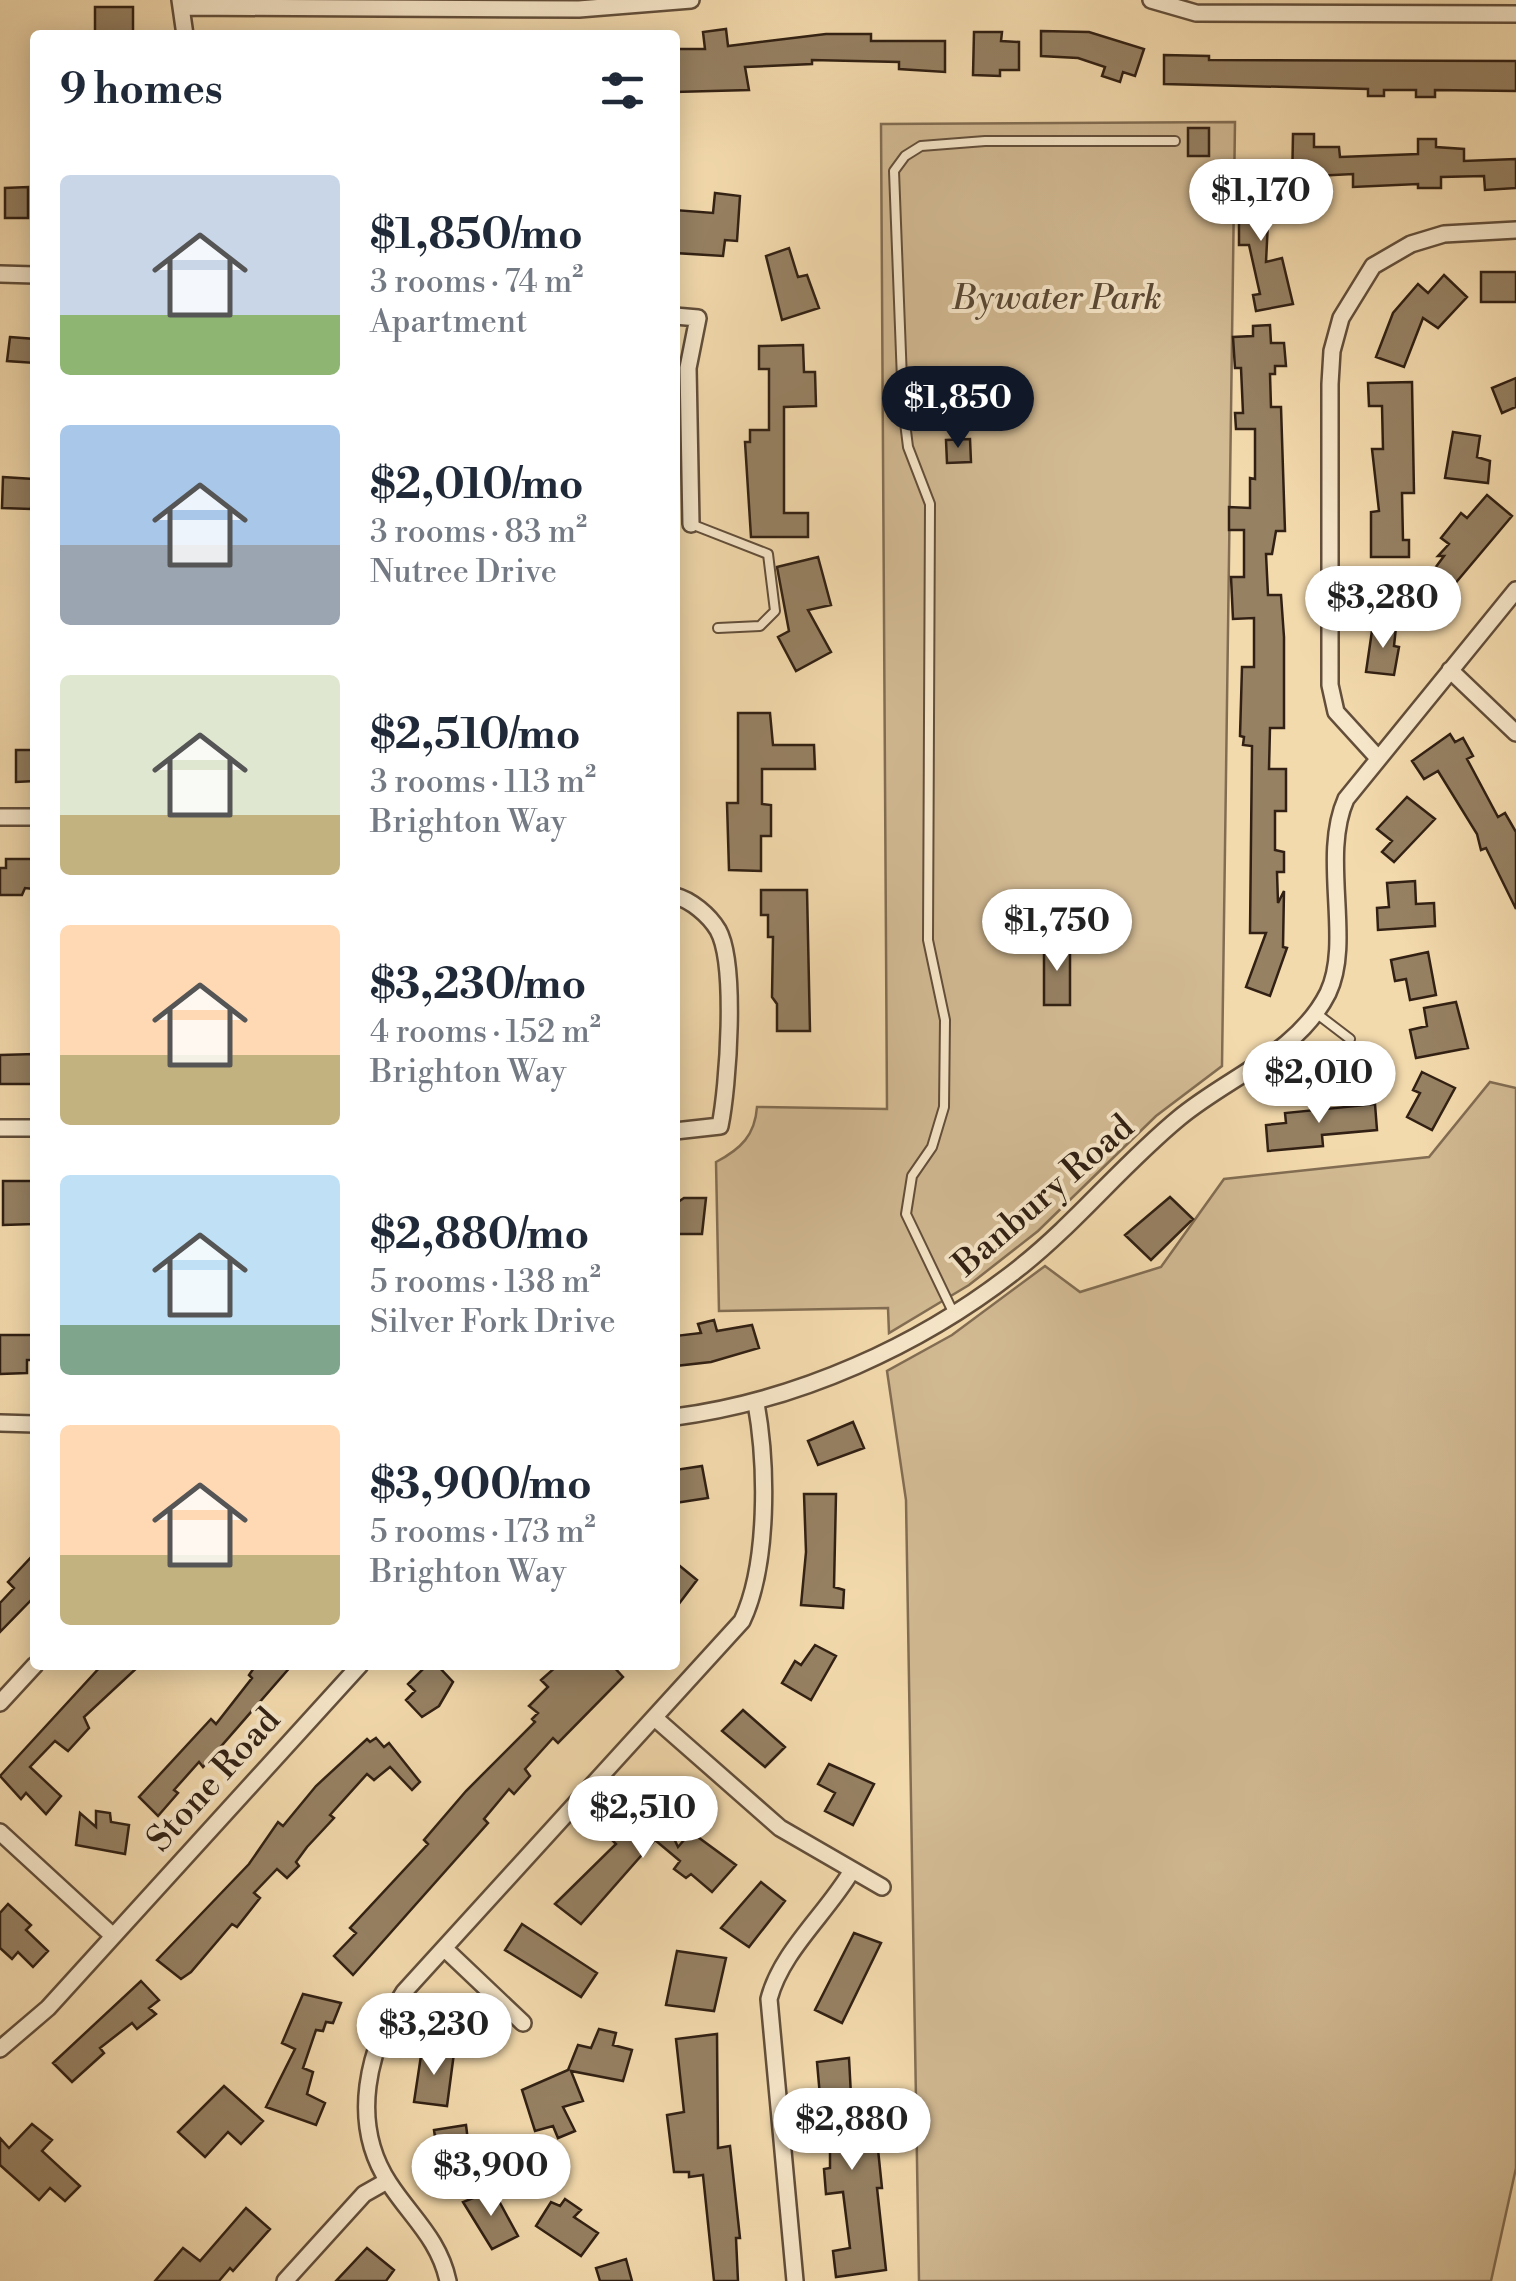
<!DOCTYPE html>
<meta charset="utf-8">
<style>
:root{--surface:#fff;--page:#f6f6f7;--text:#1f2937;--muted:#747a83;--accent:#111827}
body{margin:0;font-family:"Libre Bodoni",serif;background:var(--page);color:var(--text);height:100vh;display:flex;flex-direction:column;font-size:38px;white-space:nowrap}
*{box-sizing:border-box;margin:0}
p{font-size:32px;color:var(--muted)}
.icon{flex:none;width:55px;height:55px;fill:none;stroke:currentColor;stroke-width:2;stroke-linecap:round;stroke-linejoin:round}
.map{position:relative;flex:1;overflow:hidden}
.details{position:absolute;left:30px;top:30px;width:650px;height:1640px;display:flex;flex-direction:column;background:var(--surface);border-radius:10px;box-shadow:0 5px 25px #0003}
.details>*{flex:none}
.price{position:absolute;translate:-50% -85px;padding:0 22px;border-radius:35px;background:#fff;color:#222;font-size:32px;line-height:65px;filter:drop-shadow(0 2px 5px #0008)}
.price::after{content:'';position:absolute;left:50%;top:60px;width:30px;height:22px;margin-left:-15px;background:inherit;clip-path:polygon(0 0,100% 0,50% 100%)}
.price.on{background:var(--accent);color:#fff}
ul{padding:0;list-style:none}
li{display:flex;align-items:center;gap:30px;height:250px;padding:0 30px}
li span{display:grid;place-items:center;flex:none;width:280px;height:200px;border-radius:10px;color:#555}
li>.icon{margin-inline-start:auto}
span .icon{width:120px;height:120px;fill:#fffc;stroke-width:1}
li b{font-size:42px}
h2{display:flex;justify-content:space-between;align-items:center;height:120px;padding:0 30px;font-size:42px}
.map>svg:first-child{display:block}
</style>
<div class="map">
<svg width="1516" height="2281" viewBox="0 0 1516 2281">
<rect width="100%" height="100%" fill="#f3daad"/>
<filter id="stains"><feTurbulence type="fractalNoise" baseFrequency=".002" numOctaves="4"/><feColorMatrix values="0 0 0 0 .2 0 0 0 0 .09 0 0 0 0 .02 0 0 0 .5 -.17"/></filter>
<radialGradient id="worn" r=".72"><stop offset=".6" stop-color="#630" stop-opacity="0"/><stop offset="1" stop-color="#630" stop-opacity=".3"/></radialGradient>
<!-- green -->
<path fill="#d2ba93" stroke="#826d53" stroke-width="2.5" d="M1235 122 1222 1066 1156 1116 1038 1231 969 1285 889 1333 888 1308 719 1311 716 1162C741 1149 755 1135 757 1107L887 1109 881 124Z
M1490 1082 1516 1088V2168L1491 2281H919L906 1500 887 1371 952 1335 1045 1266 1080 1292 1161 1267 1224 1179 1429 1157Z"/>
<!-- building -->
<path fill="#968163" stroke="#312013" stroke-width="2.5" d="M95 7H133V35H95Z
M726 29 728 46 826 34H871V41H945V72L899 69V62L812 60V64L745 67 749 90 675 92 677 49H705L703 32Z
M1041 31 1089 32 1144 49 1135 76 1123 72 1120 82 1102 76 1105 67 1078 58 1041 56Z
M974 32H1002L1001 41 1019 42V70H1000V76L973 75Z
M1164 55 1209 56V60L1516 61V91L1435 90V97H1416V90H1384V96H1368V89L1164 84Z
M1188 128H1209V156H1188Z
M1293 134H1314V147H1339L1340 157 1418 154V139H1436V147L1464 149V161L1516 159V188L1485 190 1484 176 1441 177V188H1418V184L1353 187V174L1315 176V187H1292Z
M1270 181 1266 262 1282 258 1293 304 1256 311 1253 295 1260 294 1249 245H1239V199H1232L1231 183Z
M28 187V218H5V188Z
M715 193 740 196 737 241 725 240 723 256 675 253V210L713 213Z
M789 248 798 277 807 275 819 308 782 320 766 256Z
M1481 272H1516V302H1481Z
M1444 275 1467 297 1438 328 1423 318 1404 367 1376 357 1393 313 1418 284 1428 293Z
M1270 325 1271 343H1284L1286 366H1275V374H1270L1271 407H1281L1285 531H1276L1272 554H1266L1268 595H1281L1284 637V728H1270L1269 769H1286V811H1275V850L1284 852V872H1277L1278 903 1284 891 1283 947 1287 948 1270 996 1246 987 1266 933H1250L1252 746 1243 745 1244 737 1240 736 1242 667H1254V618L1233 619 1231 577H1244V530H1229V507L1250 508V478L1255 479V429H1236L1235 413H1243L1241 368H1235L1233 337 1253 336V326Z
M10 337 35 339V363L7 361Z
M803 345 804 372H815L816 406 784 407V513H808V537H751L745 442H750V430H769V369H759V346Z
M1516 378V407L1502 413 1492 388Z
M1412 382 1414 493H1402L1403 540H1409V557H1371V512L1379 511 1372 449H1383L1382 406H1369L1368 383Z
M1453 432 1480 436 1477 457 1490 461 1488 483 1445 478Z
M970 439 971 462 947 463 946 440Z
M3 477 33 479 31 509 2 508Z
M1487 495 1512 516 1448 592 1425 627 1407 612V606L1444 556H1438L1449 544 1441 538 1461 513 1467 518Z
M818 557 831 605 808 610 831 652 796 671 778 637 789 631 777 567Z
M1373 624 1396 627 1394 646 1399 647 1394 675 1366 672Z
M738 713H770L773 745H814L815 769H762V804L771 805V836H761V871L729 870 727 803H738Z
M1450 734 1455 742 1463 738 1473 756 1467 759 1498 817 1505 813 1516 832V909L1486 848 1481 850 1477 834 1438 771 1424 779 1412 761Z
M16 750H35V781L16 782Z
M1407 797 1435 819 1394 862 1382 852 1392 841 1377 829Z
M6 859H35V889L25 888 22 895H0V868H6Z
M1415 881 1416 904 1434 903 1435 926 1378 930 1377 908 1389 907 1387 883Z
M761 890H807L810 1031H777V1004L772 997 773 937H768V915H761Z
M1044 943H1070V1005H1044Z
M1428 952 1436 995 1410 1000 1406 979 1395 981 1391 960Z
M1456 1002 1468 1048 1416 1058 1410 1030 1427 1026 1424 1008Z
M35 1054V1084H0V1055Z
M1422 1072 1455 1088 1432 1130 1407 1117 1420 1093 1413 1090Z
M1375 1104 1377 1130 1322 1135 1323 1146 1268 1151 1266 1125 1286 1123 1285 1113Z
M3 1181H35V1224L3 1225Z
M1170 1197 1193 1219 1151 1260 1125 1235Z
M684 1198H706L702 1234H675V1204Z
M714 1320 717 1331 752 1325 759 1348 711 1362 675 1366V1336L701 1333 698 1324Z
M0 1335H35V1360H27V1373L0 1374Z
M853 1422 864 1448 818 1465 808 1441Z
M702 1466 708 1498 675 1503V1470Z
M804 1494H836L834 1587 844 1590 843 1608 801 1605 806 1552Z
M35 1553V1596L0 1632V1603L14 1588 8 1582Z
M675 1562 697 1580 675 1609Z
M815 1645 836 1656 811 1700 782 1683 795 1661 801 1665Z
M102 1665H140L84 1717 89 1728 68 1751 55 1741 30 1767 61 1796 46 1814 26 1793 21 1799 0 1776Z
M256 1665H292L203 1767 199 1762 174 1790 178 1793 158 1816 139 1797 211 1719 216 1724 252 1678 249 1675Z
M427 1665H437L453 1682 439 1706 422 1717 406 1700 415 1691 408 1684Z
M558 1665H612L623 1677 558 1743 553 1738 525 1769 530 1776 514 1794 509 1789 484 1819 488 1823 353 1975 334 1956 356 1933 350 1928 428 1844 424 1840 466 1791 535 1722 532 1719 538 1713 529 1706 548 1687 541 1680Z
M743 1710 785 1747 765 1767 722 1731Z
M376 1738 384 1747 389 1743 420 1782 412 1790 390 1767 374 1780 367 1774 330 1815 334 1818 307 1847 296 1862 299 1866 287 1878 277 1869 254 1893 260 1898 237 1927 232 1924 191 1972 181 1979 157 1960 249 1864 278 1822 283 1826 316 1786 367 1739 370 1742Z
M829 1764 874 1784 853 1825 825 1811 835 1793 818 1784Z
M656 1800 678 1847 691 1832 736 1865 712 1892 691 1874 686 1878 674 1869 680 1861 655 1840 581 1924 555 1904 616 1844 612 1840 633 1817 629 1808Z
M96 1811 110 1813 111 1822 129 1825 125 1854 76 1845 80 1813 96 1827Z
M761 1882 785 1901 749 1947 721 1928Z
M8 1904 31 1925 26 1930 48 1951 33 1967 18 1952 12 1959 0 1948V1913Z
M522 1924 597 1973 581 1997 505 1950Z
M854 1933 881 1943 842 2023 815 2010Z
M677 1951 726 1958 714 2011 666 2005Z
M141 1981 159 2000 149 2008 156 2014 137 2029 132 2023 100 2048 104 2053 72 2082 53 2063Z
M303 1994 341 2003 333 2023 326 2022 323 2031 316 2030 303 2068 313 2072 307 2094 325 2103 316 2125 266 2107 295 2049 282 2043Z
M599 2029 616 2033 613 2045 632 2050 623 2081 571 2071 583 2101 563 2107 575 2131 558 2138 553 2126 535 2131 522 2090 568 2070 578 2045 591 2048Z
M717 2034 718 2148 730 2146 740 2238H736L738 2281H714L703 2175 689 2177V2172H674L667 2115 684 2112 676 2039Z
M422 2049 454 2053 447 2106 414 2102Z
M849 2058 853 2133 876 2130 882 2188H877L886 2270 836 2277 833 2251 850 2248 843 2192 826 2194 824 2169 830 2168V2146L826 2119H822L817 2062Z
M224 2086 263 2121 241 2144 228 2132 205 2157 178 2132Z
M32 2124 52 2140 42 2151 80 2186 65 2201 50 2188 39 2200 0 2165V2138L9 2148Z
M466 2125 472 2173 441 2177 434 2130Z
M493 2190 518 2236 492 2249 463 2202Z
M565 2199 581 2210 574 2217 598 2233 581 2256 536 2226 551 2202 560 2206Z
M246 2208 270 2229 233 2271 230 2268 219 2281H155L183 2248 200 2261Z
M367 2248 394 2270 386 2281H336Z
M626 2259 632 2281H600L596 2268Z"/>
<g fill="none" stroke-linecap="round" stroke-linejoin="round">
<defs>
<path id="lane" d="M691 524 768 554 775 611 760 626 718 628
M1316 1013 1350 1039
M953 1312 906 1214 912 1176 932 1147 944 1107 945 1020 928 940 930 504 908 447 903 406 894 171 905 156 921 146 985 141H1175"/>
<path id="street" d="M180 0 185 35
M1151 0 1196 13 1516 14
M181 7 579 9 691 0
M0 274 35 275
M675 316 698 318 688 368 691 524
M1450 670 1516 733
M1377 757 1336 712 1330 685V384L1332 351 1341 318 1373 266 1411 244 1444 234 1516 230
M0 817H35
M675 896C691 900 709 915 718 930 737 964 728 1087 720 1126L675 1131
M0 1128H35
M675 1417C797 1401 921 1346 1019 1268 1076 1223 1122 1165 1179 1118 1228 1077 1298 1053 1328 993 1353 941 1320 857 1346 799L1516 590
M0 1423 35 1424
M0 1703 35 1665
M656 1719 780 1828 882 1887
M0 1832 112 1935
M445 1949 523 2023
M0 2049 48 2008 360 1665
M285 2281 364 2194 387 2181
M448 2281C439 2239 411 2217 389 2183 349 2122 368 2048 404 1992L742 1621C769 1564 767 1464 756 1403
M795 2281 769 1999C781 1952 826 1914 851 1872"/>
</defs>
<!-- lane casing -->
<use href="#lane" stroke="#624e3a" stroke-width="12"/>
<!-- street casing -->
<use href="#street" stroke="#624e3a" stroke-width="20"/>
<!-- lane -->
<use href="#lane" stroke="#f7e7ca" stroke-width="8"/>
<!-- street -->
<use href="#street" stroke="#f7e7ca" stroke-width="15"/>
</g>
<g text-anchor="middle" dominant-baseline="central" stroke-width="8" stroke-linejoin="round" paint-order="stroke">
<!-- park labels -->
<g font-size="35" font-style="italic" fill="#594633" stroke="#f7e7ca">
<text x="1057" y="298">Bywater Park</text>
</g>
<!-- street labels -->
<g font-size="35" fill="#312013" stroke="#f7e7ca">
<text transform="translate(1044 1196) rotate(-41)">Banbury Road</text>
<text transform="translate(214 1780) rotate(-48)">Stone Road</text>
</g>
</g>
<rect width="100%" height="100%" filter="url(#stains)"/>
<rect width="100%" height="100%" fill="url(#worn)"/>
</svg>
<b class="price" style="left:1261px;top:244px">$1,170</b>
<b class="price on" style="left:958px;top:451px">$1,850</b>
<b class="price" style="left:1383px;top:651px">$3,280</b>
<b class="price" style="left:1057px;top:974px">$1,750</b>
<b class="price" style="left:1319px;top:1126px">$2,010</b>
<b class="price" style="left:643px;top:1861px">$2,510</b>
<b class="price" style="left:434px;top:2078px">$3,230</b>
<b class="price" style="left:852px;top:2173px">$2,880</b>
<b class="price" style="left:491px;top:2219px">$3,900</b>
<section class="details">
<h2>9 homes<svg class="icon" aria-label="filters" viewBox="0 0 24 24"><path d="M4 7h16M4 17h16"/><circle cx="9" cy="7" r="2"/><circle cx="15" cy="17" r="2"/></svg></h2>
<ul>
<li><span style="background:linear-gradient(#c9d6e8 70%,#8fb573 0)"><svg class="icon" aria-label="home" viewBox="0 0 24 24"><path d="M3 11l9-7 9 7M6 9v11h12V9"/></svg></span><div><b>$1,850/mo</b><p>3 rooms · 74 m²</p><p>Apartment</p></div></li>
<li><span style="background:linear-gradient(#a9c7e8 60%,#9aa5b1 0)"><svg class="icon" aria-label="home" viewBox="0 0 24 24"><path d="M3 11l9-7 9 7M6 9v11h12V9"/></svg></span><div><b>$2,010/mo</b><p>3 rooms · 83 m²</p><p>Nutree Drive</p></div></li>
<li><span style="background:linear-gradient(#dfe7d0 70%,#c2b280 0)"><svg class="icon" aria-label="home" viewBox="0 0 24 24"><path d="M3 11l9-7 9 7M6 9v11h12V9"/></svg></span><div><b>$2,510/mo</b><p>3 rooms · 113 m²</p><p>Brighton Way</p></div></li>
<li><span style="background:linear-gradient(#ffd9b3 65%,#c2b280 0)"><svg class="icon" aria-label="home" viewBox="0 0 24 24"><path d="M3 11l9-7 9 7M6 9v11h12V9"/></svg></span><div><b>$3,230/mo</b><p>4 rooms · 152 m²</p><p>Brighton Way</p></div></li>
<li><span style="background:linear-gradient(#bfe0f5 75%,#7fa58c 0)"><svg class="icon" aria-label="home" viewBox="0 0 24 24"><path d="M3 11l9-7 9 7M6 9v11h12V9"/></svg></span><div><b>$2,880/mo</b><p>5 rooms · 138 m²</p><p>Silver Fork Drive</p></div></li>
<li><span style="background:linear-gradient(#ffd9b3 65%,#c2b280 0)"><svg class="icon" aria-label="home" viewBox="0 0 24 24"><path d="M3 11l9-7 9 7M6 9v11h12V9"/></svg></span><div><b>$3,900/mo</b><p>5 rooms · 173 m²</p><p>Brighton Way</p></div></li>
</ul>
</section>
</div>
